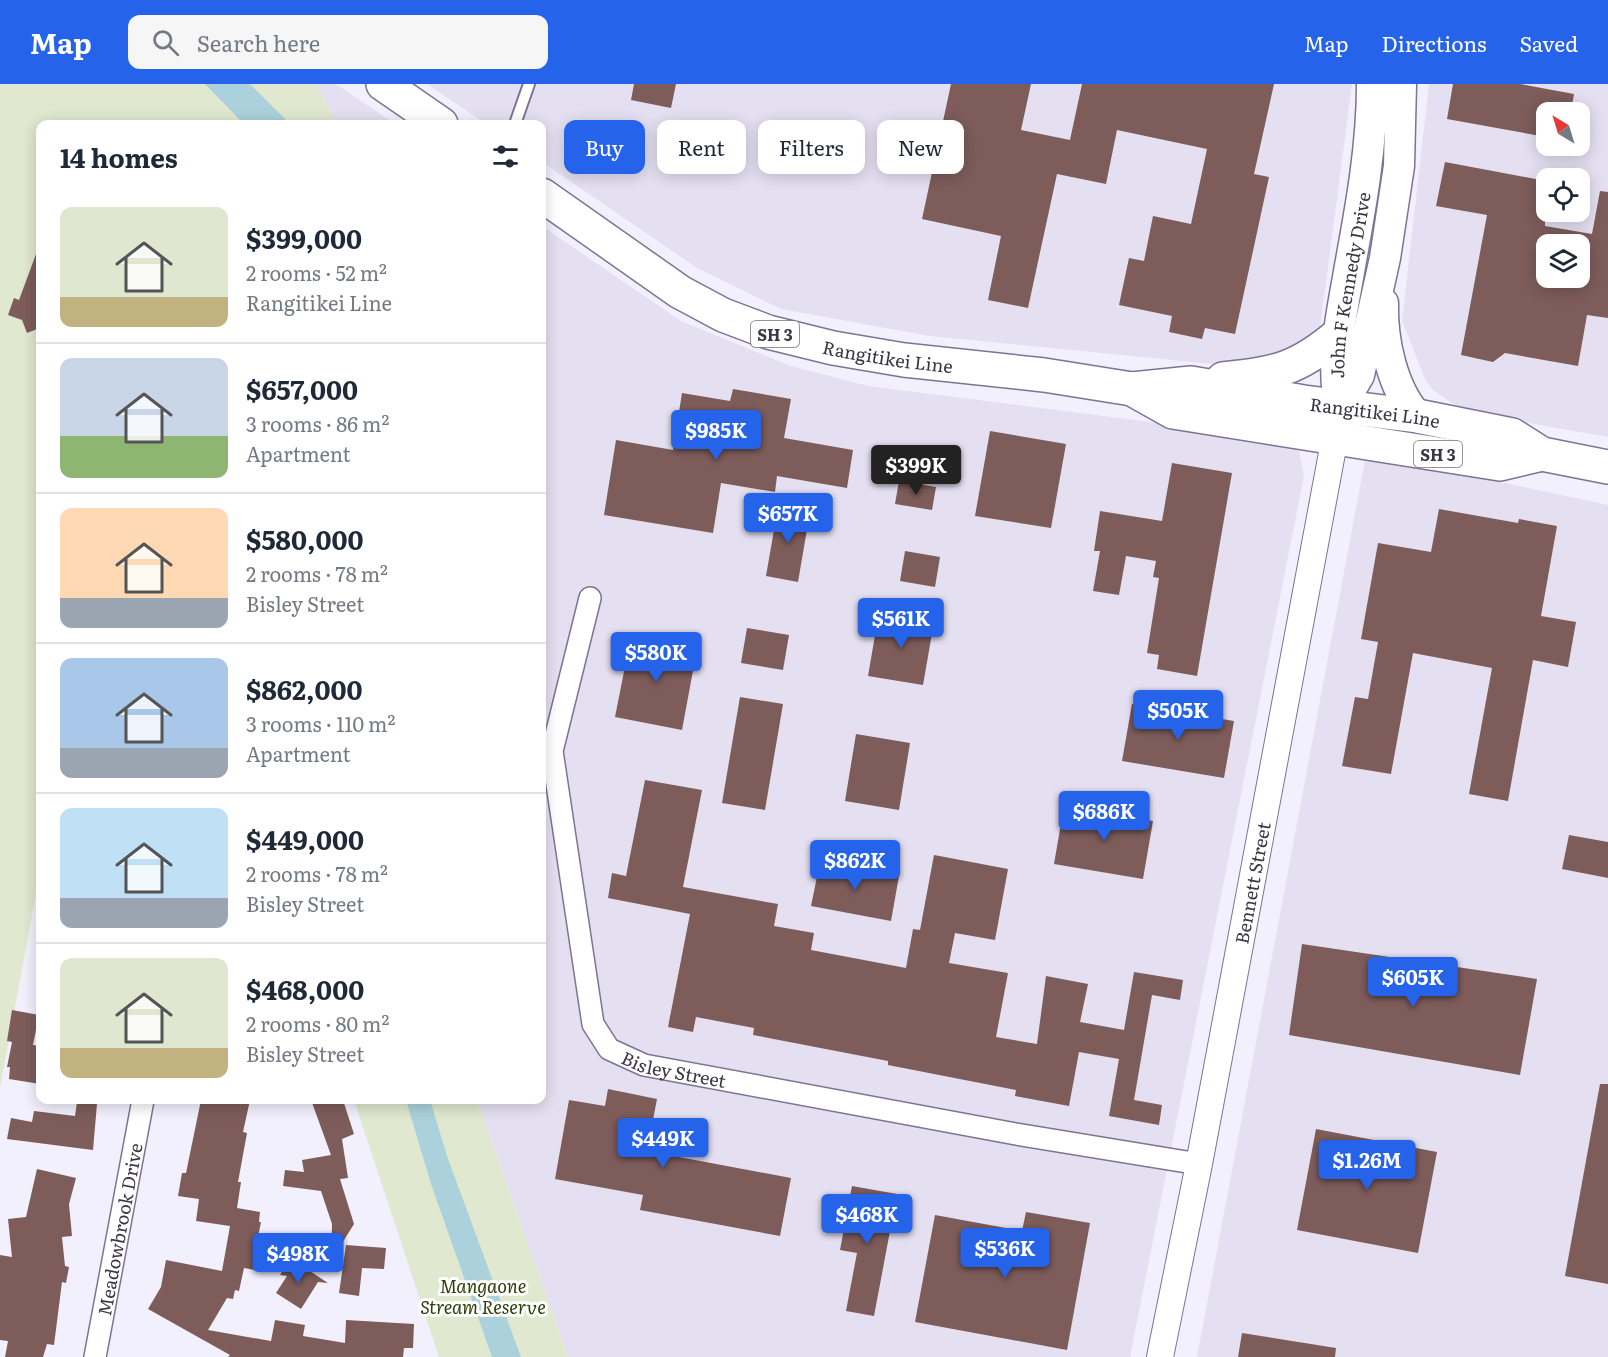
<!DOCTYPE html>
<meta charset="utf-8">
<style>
:root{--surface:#fff;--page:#f6f6f7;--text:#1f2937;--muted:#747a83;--line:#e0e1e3;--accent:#2563eb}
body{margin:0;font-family:Literata,serif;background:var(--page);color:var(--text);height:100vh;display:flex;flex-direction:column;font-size:22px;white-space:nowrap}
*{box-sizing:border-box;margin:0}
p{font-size:20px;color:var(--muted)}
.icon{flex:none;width:33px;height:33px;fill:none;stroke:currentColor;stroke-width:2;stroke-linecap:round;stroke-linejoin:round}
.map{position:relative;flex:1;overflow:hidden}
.sheet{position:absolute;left:36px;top:36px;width:510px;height:984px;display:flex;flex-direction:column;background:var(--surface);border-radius:12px;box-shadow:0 3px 15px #0003}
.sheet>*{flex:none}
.hud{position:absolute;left:564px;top:36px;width:570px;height:54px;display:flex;gap:12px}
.needle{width:39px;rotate:322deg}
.buttons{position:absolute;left:1536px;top:18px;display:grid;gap:12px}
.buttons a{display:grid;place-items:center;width:54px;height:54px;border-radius:12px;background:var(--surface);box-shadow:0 3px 15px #0003;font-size:30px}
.price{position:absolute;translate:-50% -51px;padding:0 14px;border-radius:6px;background:var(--accent);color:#fff;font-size:20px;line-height:39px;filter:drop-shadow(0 2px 3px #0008)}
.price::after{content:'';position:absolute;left:50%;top:36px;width:18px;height:14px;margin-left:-9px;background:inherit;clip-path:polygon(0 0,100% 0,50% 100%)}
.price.on{background:#222;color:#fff}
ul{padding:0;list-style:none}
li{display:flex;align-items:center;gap:18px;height:150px;padding:0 24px}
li+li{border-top:2px solid var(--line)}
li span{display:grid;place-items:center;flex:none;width:168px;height:120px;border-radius:12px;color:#555}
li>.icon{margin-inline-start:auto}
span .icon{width:72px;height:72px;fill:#fffc;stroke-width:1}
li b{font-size:26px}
h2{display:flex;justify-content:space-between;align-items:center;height:72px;padding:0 24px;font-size:26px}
.chip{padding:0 21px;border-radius:12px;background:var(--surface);box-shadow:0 3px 15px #0003;font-size:21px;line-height:54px}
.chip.on{background:var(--accent);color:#fff}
header{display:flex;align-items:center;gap:36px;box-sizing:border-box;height:84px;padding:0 30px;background:var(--accent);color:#fff}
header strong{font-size:28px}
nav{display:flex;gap:33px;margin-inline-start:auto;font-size:21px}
.search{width:420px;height:54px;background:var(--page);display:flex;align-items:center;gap:15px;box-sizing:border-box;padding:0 21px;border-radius:12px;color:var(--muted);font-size:22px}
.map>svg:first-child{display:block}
</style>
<header>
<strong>Map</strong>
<div class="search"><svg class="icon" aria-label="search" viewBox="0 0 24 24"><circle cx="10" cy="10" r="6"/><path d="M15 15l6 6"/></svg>Search here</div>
<nav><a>Map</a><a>Directions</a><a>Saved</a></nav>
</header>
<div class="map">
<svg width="1608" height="1273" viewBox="0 0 1608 1273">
<rect width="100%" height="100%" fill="#f3f0fe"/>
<!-- built -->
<path fill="#e4e0f2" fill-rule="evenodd" d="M316 0H336L395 40H337Z
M427 0H1352L1319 252 1270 282 1212 280 929 252 781 225 697 184 542 78V40H486Z
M1429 0H1608V353L1465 328 1433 306 1425 295 1402 237ZM1546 28H1580V62H1546ZM1546 94H1580V128H1546ZM1546 160H1580V194H1546Z
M542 142 681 237 791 282 868 302 1159 339 1298 361 1304 392 1130 1273H568L477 1016H542Z
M1378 372 1608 421V1273H1197L1365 376Z"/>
<!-- green -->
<path fill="#e0e8cf" d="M0 0H316L337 40H40V788L0 1004Z
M354 1016H477L568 1273H439Z"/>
<!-- water -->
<path fill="#abd2dc" d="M205 0H250L290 40H244Z
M406 1016H430L447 1072 521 1273H492L431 1100Z"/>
<!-- building -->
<path fill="#7d5c5a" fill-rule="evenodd" d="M634 0H676L671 24 631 16Z
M951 0H1031L1021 46 1070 56 1082 0H1274L1254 90 1269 93 1235 250 1205 244 1202 255 1169 248 1172 232 1119 221 1129 174 1144 177 1153 132 1191 140 1207 65 1117 46 1106 100 1057 90 1028 224 988 216 1001 152 922 135Z
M1453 0H1520L1574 10 1571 28H1546V53L1447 35Z
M1445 78 1546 97 1545 142 1592 150 1600 107 1608 108V234L1587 231 1578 282 1505 269 1493 278 1461 271 1487 131 1436 122ZM1546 160H1580V194H1546Z
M39 162 40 244 27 249 22 236 8 231 14 214 19 216Z
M733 305 791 315 784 354 853 366 847 404 777 392 775 408 721 399 713 449 604 431 616 356 673 366 682 309 730 317Z
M990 347 1066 360 1051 444 975 432Z
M1172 379 1232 389 1197 592 1157 585 1159 571 1147 569 1159 494 1153 493 1156 477 1126 472 1119 511 1093 507 1100 467H1094L1100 427 1162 437Z
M899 397 936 403 932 426 895 420Z
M778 423 810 428 798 498 766 492Z
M1439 425 1518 439 1519 435 1557 442 1541 532 1576 538 1568 583 1533 576 1508 717 1469 710 1492 584 1413 569 1391 690 1342 682 1355 613 1368 615 1378 558 1361 555 1378 459 1431 468Z
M905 467 940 473 935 503 900 497Z
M879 528 934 538 923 601 868 592Z
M747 544 789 551 783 586 741 579Z
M631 552 697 565 682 646 615 633Z
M740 613 783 620 765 726 722 719Z
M1132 620 1234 637 1224 694 1122 677Z
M856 650 910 659 899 726 845 717Z
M645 696 702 706 683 803 778 820 774 842 814 849 811 866 906 884 913 845 920 846 934 771 1008 785 995 856 955 849 949 879 1008 889 996 953 1037 960 1046 892 1088 900 1080 938 1124 946 1134 888 1183 896 1180 916 1152 911 1134 1016 1162 1021 1159 1041 1109 1032 1119 975 1079 968 1069 1022 1015 1012 1016 1006 888 981V977L753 951 754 944 696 933 693 948 668 943 690 830 608 814 612 789 626 792Z
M1064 722 1153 737 1143 795 1054 780Z
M1569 751 1608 758V794L1562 785Z
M820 778 899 792 891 837 811 822Z
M1302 860 1537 895 1520 991 1289 951Z
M12 926 39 931 33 961 40 962V1000L9 995 10 983H7L12 958 7 957Z
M1600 1000H1608V1200L1565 1192Z
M608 1005 657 1015 647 1067 791 1094 780 1152 640 1126 643 1111 555 1095 569 1016 605 1022Z
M201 1016H250L243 1048 247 1049 238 1098H241L237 1124 260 1128 259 1138H261L255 1168H258L255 1186 244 1184 239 1207 235 1206 233 1215 227 1214 208 1246 271 1257 275 1236 305 1241 303 1252 345 1259 346 1236 414 1240 413 1264H404L403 1273H228L230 1271 148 1225 161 1203 166 1176 222 1187 230 1142 196 1137 199 1115 178 1112 182 1089H186Z
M311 1016H343L354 1050 342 1055 348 1094 340 1095 354 1140 331 1177 332 1140 321 1107 283 1102 285 1086 304 1088 302 1076 331 1071Z
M77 1018 97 1020 93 1066 7 1055 11 1034 32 1038 34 1027 75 1032Z
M1316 1045 1437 1068 1418 1169 1297 1146Z
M37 1085 76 1094 69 1120 72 1152 62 1153 65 1182 69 1183 66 1199 62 1198 54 1261 47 1260 43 1273H5L8 1257 0 1256V1171L12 1173 8 1135 26 1133Z
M852 1102 897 1110 874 1232 846 1227 857 1169 840 1166Z
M1026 1128 1090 1139 1067 1266 915 1238 935 1131 1022 1147Z
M346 1161 386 1164 384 1185 362 1184 359 1212 339 1209Z
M290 1174 328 1199 318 1198 301 1225 276 1209 287 1192 280 1191Z
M1242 1249 1336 1264 1335 1273H1238Z"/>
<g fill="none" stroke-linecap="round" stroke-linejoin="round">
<defs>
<path id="service" d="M515 40 529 0"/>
<g id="minor">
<path id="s1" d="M590 514 552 667 593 940 609 965 644 981 1016 1050 1199 1080"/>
<path id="s2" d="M95 1273 143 1016"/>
</g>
<g id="tertiary">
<path id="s3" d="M1160 1273 1199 1080 1335 353"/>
</g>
<g id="secondary">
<path d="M1383 219C1382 256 1392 304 1417 332"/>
<path id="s4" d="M1340 323C1330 276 1342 230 1350 182 1361 122 1372 62 1372 0"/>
<path d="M1336 344 1340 323 1359 291 1385 174 1399 82 1401 0"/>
</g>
<g id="trunk">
<path d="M383 0 441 40"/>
<path id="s5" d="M542 111 680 208 723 231 768 248 833 264 904 276 1044 291 1132 305 1191 299 1304 318 1417 332 1512 351 1542 370 1608 383"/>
<path d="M1223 295C1276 289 1297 286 1339 250"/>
<path d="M1132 305 1173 328 1500 380 1542 370"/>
</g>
</defs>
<!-- service casing -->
<use href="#service" stroke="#7c7494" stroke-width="14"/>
<!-- minor casing -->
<use href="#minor" stroke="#7c7494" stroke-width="24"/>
<!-- tertiary casing -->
<use href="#tertiary" stroke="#7c7494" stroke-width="28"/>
<!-- secondary casing -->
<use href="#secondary" stroke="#7c7494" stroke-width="33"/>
<!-- trunk casing -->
<use href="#trunk" stroke="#7c7494" stroke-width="36"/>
<!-- service -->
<use href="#service" stroke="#fff" stroke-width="10"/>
<!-- minor -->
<use href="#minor" stroke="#fff" stroke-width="21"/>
<!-- tertiary -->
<use href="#tertiary" stroke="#fff" stroke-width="26"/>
<!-- secondary -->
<use href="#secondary" stroke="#fff" stroke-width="30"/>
<!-- trunk -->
<use href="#trunk" stroke="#fff" stroke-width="33"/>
</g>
<g text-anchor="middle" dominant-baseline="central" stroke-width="6" stroke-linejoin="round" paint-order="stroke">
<!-- shield labels -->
<g fill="#fff" stroke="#75727c" stroke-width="1.5">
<rect x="751" y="237" width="48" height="26" rx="4.5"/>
<rect x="1414" y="357" width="48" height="26" rx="4.5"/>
</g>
<g font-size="16" font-weight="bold" fill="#3a3644">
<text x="775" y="250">SH 3</text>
<text x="1438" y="370">SH 3</text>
</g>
<!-- street labels -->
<g font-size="18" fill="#3a3644" stroke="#fff">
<text stroke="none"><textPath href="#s4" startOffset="123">John F Kennedy Drive</textPath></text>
<text stroke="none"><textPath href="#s5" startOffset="388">Rangitikei Line</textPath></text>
<text stroke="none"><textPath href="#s5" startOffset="880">Rangitikei Line</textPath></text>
<text stroke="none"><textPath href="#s3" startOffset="483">Bennett Street</textPath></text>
<text stroke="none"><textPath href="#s1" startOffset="532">Bisley Street</textPath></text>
<text stroke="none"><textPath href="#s2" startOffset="130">Meadowbrook Drive</textPath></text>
</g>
<!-- park labels -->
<g font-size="18" font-style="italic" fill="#313c08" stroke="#fff">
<text x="483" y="1201">Mangaone<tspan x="483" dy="21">Stream Reserve</tspan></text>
</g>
</g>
</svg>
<div class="buttons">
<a><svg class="needle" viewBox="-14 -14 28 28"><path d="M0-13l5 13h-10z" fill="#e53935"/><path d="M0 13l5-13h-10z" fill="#747a83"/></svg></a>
<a><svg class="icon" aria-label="locate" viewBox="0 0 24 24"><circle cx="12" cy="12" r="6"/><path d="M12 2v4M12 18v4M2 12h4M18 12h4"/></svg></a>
<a><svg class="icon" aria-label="layers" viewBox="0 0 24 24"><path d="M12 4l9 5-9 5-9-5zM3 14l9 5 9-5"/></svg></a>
</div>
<b class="price" style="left:716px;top:377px">$985K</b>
<b class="price on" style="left:916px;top:412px">$399K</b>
<b class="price" style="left:788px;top:460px">$657K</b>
<b class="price" style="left:901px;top:565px">$561K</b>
<b class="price" style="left:656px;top:599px">$580K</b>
<b class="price" style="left:1178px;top:657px">$505K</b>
<b class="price" style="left:1104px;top:758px">$686K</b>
<b class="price" style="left:855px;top:807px">$862K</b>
<b class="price" style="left:1413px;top:924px">$605K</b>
<b class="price" style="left:663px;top:1085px">$449K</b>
<b class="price" style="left:1367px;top:1107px">$1.26M</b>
<b class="price" style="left:867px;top:1161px">$468K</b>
<b class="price" style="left:1005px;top:1195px">$536K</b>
<b class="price" style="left:298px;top:1200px">$498K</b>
<div class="hud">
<a class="chip on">Buy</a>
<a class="chip">Rent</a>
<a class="chip">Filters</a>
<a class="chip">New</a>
</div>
<section class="sheet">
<h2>14 homes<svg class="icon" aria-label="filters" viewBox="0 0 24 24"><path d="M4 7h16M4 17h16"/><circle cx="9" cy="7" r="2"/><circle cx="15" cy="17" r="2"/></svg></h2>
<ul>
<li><span style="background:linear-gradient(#dfe7d0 75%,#c2b280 0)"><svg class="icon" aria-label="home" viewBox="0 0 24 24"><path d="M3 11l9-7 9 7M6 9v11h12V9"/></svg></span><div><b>$399,000</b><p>2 rooms · 52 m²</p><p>Rangitikei Line</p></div></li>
<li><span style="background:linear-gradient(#c9d6e8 65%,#8fb573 0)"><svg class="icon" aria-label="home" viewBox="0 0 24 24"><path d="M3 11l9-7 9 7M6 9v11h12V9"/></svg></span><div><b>$657,000</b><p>3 rooms · 86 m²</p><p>Apartment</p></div></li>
<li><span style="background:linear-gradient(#ffd9b3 75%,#9aa5b1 0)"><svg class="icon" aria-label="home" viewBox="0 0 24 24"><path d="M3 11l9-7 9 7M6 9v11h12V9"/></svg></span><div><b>$580,000</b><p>2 rooms · 78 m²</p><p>Bisley Street</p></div></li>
<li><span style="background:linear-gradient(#a9c7e8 75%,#9aa5b1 0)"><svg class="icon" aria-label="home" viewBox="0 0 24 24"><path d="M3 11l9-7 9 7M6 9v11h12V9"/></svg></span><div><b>$862,000</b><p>3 rooms · 110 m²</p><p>Apartment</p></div></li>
<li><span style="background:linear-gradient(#bfe0f5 75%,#9aa5b1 0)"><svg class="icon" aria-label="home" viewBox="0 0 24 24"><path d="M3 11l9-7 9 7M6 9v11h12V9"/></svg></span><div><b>$449,000</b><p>2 rooms · 78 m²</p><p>Bisley Street</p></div></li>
<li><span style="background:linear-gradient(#dfe7d0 75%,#c2b280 0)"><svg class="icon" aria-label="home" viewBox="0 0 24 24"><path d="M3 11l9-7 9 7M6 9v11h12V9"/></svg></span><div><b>$468,000</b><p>2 rooms · 80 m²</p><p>Bisley Street</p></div></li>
</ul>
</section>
</div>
